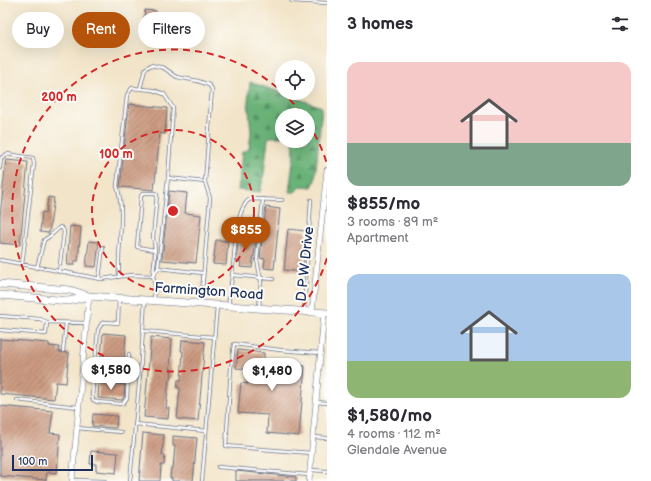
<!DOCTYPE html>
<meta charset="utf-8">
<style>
:root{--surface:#fff;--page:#f7f7f7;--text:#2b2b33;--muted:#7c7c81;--accent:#b45309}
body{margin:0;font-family:"Balsamiq Sans",sans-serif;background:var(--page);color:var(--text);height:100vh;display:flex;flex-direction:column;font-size:15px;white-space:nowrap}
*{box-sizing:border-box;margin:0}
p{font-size:13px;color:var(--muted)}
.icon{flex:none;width:22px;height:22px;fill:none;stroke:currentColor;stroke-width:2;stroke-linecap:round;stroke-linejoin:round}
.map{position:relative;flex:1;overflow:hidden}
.details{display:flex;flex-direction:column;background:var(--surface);width:324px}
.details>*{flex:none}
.guide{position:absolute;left:12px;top:12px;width:255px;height:36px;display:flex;gap:8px}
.buttons{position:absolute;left:275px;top:60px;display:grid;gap:8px}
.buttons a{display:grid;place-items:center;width:40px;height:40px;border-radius:50%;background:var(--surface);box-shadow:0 4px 16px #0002;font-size:20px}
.scale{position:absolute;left:12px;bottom:10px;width:81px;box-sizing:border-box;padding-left:4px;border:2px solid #1b2f5e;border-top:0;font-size:11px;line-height:14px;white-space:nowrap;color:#1b2f5e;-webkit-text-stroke:3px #fdfcf7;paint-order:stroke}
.price{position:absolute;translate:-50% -34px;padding:0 9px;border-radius:14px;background:#fff;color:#222;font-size:13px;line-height:26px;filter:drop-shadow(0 1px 2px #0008)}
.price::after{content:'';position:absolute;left:50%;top:24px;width:12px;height:9px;margin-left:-6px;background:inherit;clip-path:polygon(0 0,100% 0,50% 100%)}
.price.active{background:var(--accent);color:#fff}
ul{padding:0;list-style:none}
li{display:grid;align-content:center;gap:8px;height:212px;padding:0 20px}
li span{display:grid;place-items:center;height:124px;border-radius:12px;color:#555}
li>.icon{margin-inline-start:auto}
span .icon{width:72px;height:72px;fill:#fffc;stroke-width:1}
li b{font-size:17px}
h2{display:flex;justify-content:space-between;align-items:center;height:48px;padding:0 20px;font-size:17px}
.pill{padding:0 14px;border-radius:18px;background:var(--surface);box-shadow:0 4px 16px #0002;font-size:14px;line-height:36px}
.pill.active{background:var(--accent);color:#fff}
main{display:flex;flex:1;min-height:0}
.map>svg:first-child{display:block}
</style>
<main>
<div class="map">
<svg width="327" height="481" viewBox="0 0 327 481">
<defs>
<pattern id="forest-firs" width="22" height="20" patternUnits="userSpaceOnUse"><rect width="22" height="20" fill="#6ab278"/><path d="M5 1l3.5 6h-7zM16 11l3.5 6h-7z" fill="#569166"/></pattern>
<pattern id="building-hatch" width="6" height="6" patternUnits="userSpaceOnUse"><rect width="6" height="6" fill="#cb9a80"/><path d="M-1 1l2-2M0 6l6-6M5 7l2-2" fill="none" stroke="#a47e6c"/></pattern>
</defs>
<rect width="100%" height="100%" fill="#fdfcf7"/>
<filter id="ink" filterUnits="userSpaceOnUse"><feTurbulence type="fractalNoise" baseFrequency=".025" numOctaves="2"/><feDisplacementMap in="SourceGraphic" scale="8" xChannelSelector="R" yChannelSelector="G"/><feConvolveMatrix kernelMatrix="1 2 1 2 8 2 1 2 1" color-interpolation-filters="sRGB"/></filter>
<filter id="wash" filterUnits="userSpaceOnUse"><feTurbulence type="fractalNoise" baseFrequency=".012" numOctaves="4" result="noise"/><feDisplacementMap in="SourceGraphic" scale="16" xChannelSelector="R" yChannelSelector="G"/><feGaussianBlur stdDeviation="0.9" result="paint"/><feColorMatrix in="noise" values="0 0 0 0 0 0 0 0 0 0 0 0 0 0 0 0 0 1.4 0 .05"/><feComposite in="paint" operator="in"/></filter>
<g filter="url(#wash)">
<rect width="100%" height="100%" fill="#f2e4c8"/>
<!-- forest -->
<path fill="url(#forest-firs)" stroke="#42706b" d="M250 82 322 107 315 180 312 187 301 186 295 192H289L294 154 293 141H308V115H282V137H270L268 139 264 173 260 192 238 190 242 152 249 149 251 132 248 101Z"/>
<g id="blocks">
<!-- building -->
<path fill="url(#building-hatch)" d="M145 10 156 11 154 36 142 34Z
M129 104 167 108 165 134 160 133 154 190 120 187Z
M6 160 28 162 20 245 0 243V216Z
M169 191 187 193 185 213 201 215 196 263 162 260Z
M48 197 54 198 49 233 40 232 42 212 46 213Z
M266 207 280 209 274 269 264 268 265 259 260 258Z
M70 226 81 227 78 261H74V265H67Z
M288 229 306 231 303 272 284 270Z
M249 234 257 235 252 268 240 267 241 262 236 261 239 237H249Z
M216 240 228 241 226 265 213 264Z
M89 241 99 242 96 267 86 266Z
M103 333 126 335 124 361 101 359Z
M151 337 172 339 170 369H172L171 380 169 379 166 408H169L168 419 144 417Z
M0 339 49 343V346L59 347V352L69 353 66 383 56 382 54 399 0 394Z
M182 340 205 342 198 421 177 419 180 388H177L178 380H181L183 351H181Z
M238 350 264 353V362L305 366 299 436 267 433 268 415 238 413 241 383 248 384 249 369 236 368Z
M99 382 125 385 124 397 122 400 98 398Z
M0 406 53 411 50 433 60 434 57 473 47 472 46 480 0 476Z
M93 414 117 416 116 428 92 426Z
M143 433 164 435 162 455H165L164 465H161L160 481H139Z
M173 436 197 438 193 481H172V478H170L171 468H173L175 446H173Z
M91 451 118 453 116 473 96 471V464H90Z
M236 471 296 477V481H236Z"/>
</g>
</g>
<g filter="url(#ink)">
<use href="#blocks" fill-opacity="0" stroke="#666e83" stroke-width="1"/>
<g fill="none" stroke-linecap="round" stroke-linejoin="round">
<defs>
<path id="lane" d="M291 0 292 1 327 3
M140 89 145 69 151 65 164 68 177 77 198 81 209 85 212 89 205 182 210 198 201 303
M0 168 1 158 7 154 33 158 34 164 22 265
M168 178 205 182
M0 260 101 279 131 275 153 276 155 285 154 300
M37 268 44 240 50 236 60 227 63 229 64 232 59 272
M158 268 203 273
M153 275C154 263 157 251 153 238L157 194 154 193H143L141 196 137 247 155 250
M232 275 273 279
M119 277C117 248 126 213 117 186L127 95 132 88 153 90 164 94 173 108 168 178 158 268 153 276
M99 279 103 247
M119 298 118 323 106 322 102 323 98 330 92 396 93 400 97 402 122 404 124 402 127 398 129 354
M228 306C230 292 232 279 233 266 235 251 236 204 251 199L282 200
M259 308 261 281 257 260 263 199
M304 311 311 200
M0 316 40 319 47 322
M0 330 46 334 47 322 86 323
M144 331 214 337
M63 351 66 323
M83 364 129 368
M17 400 78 407
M316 402 327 403
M135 424 206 431
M77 428 121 432
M314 437 327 438
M311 453 226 446 231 368 234 344 280 350 320 353
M218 467 309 475
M310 470 327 471
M73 480 105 481
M130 481 140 374 145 300
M202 481 217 306"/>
<path id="street" d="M312 312 327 170
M72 481 89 296
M309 481 324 313"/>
<path id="secondary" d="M0 284 70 290 89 296 327 313
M0 295 69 301 89 296"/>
</defs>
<!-- lane casing -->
<use href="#lane" stroke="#666e83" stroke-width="4"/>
<!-- street casing -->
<use href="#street" stroke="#666e83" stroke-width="6"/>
<!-- secondary casing -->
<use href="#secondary" stroke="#666e83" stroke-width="8"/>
<!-- lane -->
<use href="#lane" stroke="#fff" stroke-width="2.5"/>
<!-- street -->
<use href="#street" stroke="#fff" stroke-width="5"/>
<!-- secondary -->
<use href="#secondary" stroke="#fff" stroke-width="7"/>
</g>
</g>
<!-- distance rings -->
<g fill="none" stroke="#d62828" stroke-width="2" stroke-dasharray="7 5">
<circle cx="173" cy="211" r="81"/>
<path d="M327 258A161 161 0 1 1 302 114M308 123A161 161 0 0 1 327 164"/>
</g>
<g text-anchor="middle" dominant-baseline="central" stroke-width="4" stroke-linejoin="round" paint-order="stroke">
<!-- street labels -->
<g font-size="14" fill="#1b2f5e" stroke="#fdfcf7">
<text transform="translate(305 264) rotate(-84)">D P W Drive</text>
<text transform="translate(209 291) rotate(4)">Farmington Road</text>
</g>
</g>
<circle cx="173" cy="211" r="6" fill="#d62828" stroke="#fdfcf7" stroke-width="2"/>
<g font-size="12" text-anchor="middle" font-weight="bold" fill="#d62828" stroke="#fdfcf7" stroke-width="4" stroke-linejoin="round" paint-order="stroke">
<text x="59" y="101">200 m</text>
<text x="116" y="158">100 m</text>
</g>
</svg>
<div class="buttons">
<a><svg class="icon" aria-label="locate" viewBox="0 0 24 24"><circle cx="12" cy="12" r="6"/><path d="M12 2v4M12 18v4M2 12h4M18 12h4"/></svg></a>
<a><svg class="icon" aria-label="layers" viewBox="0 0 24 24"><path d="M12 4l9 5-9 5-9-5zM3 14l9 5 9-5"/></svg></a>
</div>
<div class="scale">100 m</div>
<b class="price active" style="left:246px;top:251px">$855</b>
<b class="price" style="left:111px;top:391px">$1,580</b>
<b class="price" style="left:272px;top:392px">$1,480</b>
<div class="guide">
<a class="pill">Buy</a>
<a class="pill active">Rent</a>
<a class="pill">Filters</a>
</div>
</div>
<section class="details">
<h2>3 homes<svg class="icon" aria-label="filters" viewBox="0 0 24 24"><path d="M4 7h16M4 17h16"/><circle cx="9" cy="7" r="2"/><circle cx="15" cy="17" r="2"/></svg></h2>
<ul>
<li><span style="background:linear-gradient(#f6c9c9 65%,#7fa58c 0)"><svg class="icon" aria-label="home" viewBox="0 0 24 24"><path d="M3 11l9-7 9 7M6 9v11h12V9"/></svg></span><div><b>$855/mo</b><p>3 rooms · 89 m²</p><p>Apartment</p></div></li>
<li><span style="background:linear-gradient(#a9c7e8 70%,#8fb573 0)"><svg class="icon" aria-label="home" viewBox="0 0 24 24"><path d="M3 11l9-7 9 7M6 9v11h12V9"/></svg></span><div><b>$1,580/mo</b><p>4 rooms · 112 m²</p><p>Glendale Avenue</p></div></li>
</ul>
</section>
</main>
